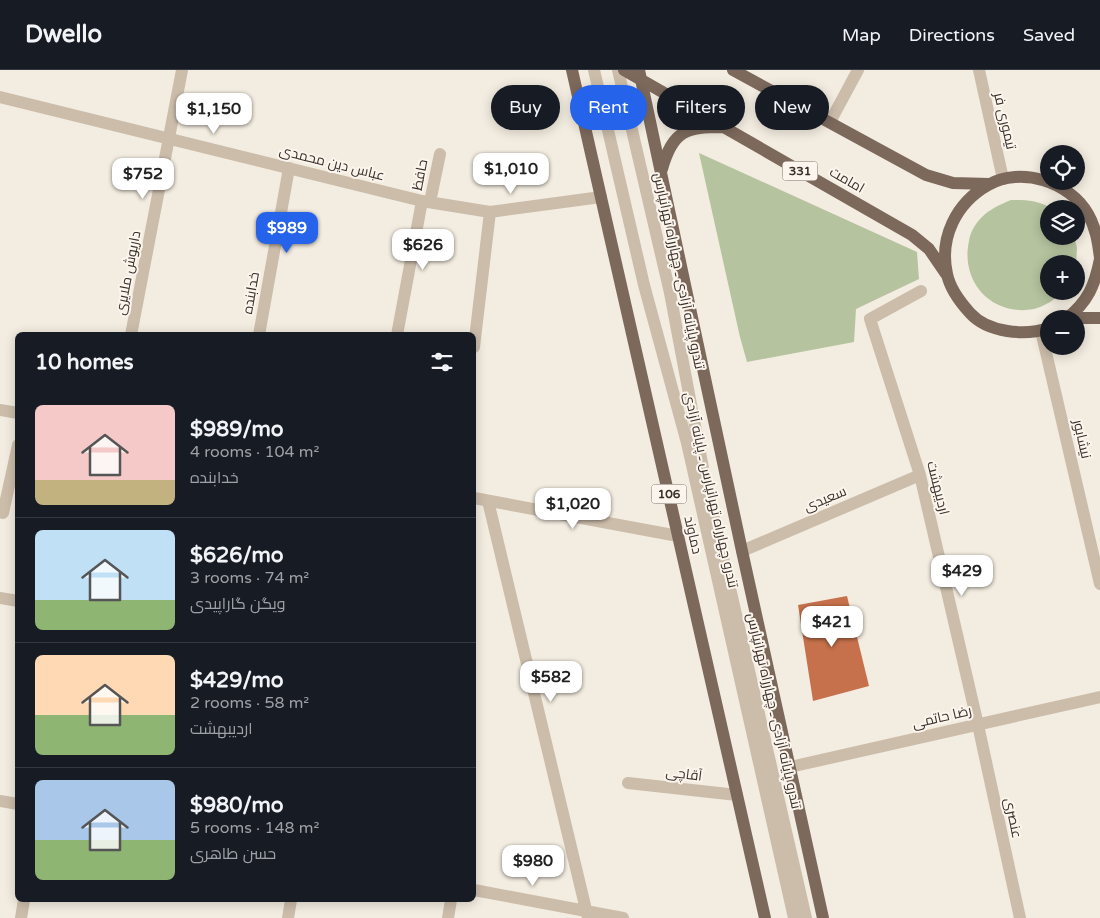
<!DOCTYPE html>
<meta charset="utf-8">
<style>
:root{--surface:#171b24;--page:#242831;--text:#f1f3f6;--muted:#9ea1a6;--line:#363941;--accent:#2563eb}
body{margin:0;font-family:"Varela Round",Cairo,sans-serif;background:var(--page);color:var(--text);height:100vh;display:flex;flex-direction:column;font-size:19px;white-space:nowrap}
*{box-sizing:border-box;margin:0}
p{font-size:16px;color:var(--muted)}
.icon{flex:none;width:28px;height:28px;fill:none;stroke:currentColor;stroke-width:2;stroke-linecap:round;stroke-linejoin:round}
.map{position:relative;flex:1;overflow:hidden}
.details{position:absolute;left:15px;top:262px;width:461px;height:570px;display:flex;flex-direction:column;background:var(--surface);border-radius:8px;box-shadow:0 2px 12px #0003}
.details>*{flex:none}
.top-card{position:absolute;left:491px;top:15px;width:475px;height:45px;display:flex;gap:10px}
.controls{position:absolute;left:1040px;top:75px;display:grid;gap:10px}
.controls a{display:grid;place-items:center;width:45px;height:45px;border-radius:50%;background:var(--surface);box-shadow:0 2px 12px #0003;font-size:25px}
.price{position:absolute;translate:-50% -42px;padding:0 11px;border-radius:10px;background:#fff;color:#222;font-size:16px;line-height:32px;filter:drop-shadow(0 1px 2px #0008)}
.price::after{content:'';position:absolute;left:50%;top:30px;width:15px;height:11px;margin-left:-8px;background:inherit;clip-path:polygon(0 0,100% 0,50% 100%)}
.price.current{background:var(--accent);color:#fff}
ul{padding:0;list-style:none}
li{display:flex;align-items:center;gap:15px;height:125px;padding:0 20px}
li+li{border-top:1px solid var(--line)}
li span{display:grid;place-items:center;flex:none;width:140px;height:100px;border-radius:8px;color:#555}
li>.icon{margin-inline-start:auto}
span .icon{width:60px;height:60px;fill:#fffc;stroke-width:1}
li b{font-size:21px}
h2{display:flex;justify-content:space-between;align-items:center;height:60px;padding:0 20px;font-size:21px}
.tag{padding:0 18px;border-radius:22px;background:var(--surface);box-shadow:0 2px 12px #0003;font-size:18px;line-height:45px}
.tag.current{background:var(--accent);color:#fff}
header{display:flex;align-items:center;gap:30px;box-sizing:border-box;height:70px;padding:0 25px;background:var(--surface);border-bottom:1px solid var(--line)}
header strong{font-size:24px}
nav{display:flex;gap:28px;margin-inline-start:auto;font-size:18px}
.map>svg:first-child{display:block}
</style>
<header>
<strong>Dwello</strong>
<nav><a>Map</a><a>Directions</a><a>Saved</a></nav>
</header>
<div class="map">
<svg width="1100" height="848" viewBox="0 0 1100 848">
<rect width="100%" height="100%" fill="#f3ece0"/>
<!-- green -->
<path fill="#b5c39f" d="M699 83 917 182 919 209 856 239 854 272 747 292 740 267Z
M1011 130C1025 130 1039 130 1052 139H1049V166H1074L1077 178 1076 194H1049V221H1063C1055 230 1045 236 1034 239 992 247 960 212 969 171 970 163 975 154 981 148 990 139 999 135 1011 130Z"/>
<!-- building -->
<path fill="#c6714b" d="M847 526 869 616 813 631 798 535Z"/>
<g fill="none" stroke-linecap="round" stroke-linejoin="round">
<!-- minor -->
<path stroke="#ccbdab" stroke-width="12" d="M594 0 644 215 687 373 794 848
M618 0 670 223 706 414 806 848
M979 0 1003 109
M0 27 422 131 490 142 601 127
M830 52 858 0
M430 132 440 84
M921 221 870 249 920 405 978 655 1020 848
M1041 261 1100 514
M131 265 182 0
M259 265 289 98
M397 265 422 131
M474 277 490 142
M0 340 18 343
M474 428 678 466
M488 431 588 848
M3 443 18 375
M742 481 920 405
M0 528 18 531
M790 697 1100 627
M628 713 737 725
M0 731 18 734
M474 820 623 848
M21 848 24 830
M288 848 291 830
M448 848 451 830"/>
<!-- major -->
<path stroke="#7c695c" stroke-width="12" d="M572 0 765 848
M624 0 912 165 929 179 946 204
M639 0 742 481 823 848
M733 0 926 105 953 113 989 114
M662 99C673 60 686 57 724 57
M1068 248H1100
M1066 249C1088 232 1095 215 1100 189
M1049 258C1025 266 988 263 970 243 960 232 950 219 947 204 939 168 956 133 988 115 1021 96 1070 112 1088 144 1096 158 1098 172 1100 188"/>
</g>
<g text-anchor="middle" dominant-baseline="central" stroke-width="4" stroke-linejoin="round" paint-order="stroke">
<!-- shield labels -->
<g fill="#fbf5ed" stroke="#746b65" stroke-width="1">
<rect x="782.5" y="91.5" width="35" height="19" rx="4"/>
<rect x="651.5" y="414.5" width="35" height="19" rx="4"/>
</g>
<g font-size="12" font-weight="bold" fill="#3a302b">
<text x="800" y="101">331</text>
<text x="669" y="424">106</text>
</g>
<!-- street labels -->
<g font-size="14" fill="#3a302b" stroke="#fbf5ed">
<text transform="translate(1005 51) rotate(77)">تیموری فر</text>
<text transform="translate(332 93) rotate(14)">عباس دین محمدی</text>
<text transform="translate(420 105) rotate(-79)">حافظ</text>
<text transform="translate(847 110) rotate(30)">امامت</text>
<text transform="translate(679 201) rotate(78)">تندرو پایانه آزادی ـ چهارراه تهرانپارس</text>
<text transform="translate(128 203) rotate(-79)">داریوش ملایری</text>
<text transform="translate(251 223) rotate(-80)">خدابنده</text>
<text transform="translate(1082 369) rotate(77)">نیشابور</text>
<text transform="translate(938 418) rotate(76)">اردیبهشت</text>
<text transform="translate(711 420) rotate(77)">تندرو چهارراه تهرانپارس ـ پایانه آزادی</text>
<text transform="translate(825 429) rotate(-23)">سعیدی</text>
<text transform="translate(693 465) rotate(77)">دماوند</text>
<text transform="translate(774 641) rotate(77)">تندرو پایانه آزادی ـ چهارراه تهرانپارس</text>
<text transform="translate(942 647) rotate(-13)">رضا حاتمی</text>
<text transform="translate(684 704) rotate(7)">آقاچی</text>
<text transform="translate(1013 748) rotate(78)">عنصری</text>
</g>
</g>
</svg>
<div class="controls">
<a><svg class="icon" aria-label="locate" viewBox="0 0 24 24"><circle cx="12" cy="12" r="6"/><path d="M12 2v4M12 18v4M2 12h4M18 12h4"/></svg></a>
<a><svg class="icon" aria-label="layers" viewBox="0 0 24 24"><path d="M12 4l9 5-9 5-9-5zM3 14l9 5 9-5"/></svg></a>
<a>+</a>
<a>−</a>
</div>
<b class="price" style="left:214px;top:65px">$1,150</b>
<b class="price" style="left:511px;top:125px">$1,010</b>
<b class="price" style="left:143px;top:130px">$752</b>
<b class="price current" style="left:287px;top:184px">$989</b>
<b class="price" style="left:423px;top:201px">$626</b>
<b class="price" style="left:573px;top:460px">$1,020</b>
<b class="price" style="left:962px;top:527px">$429</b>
<b class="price" style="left:832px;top:578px">$421</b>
<b class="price" style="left:551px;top:633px">$582</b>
<b class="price" style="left:533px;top:817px">$980</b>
<div class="top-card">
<a class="tag">Buy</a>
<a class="tag current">Rent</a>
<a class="tag">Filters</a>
<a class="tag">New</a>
</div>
<section class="details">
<h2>10 homes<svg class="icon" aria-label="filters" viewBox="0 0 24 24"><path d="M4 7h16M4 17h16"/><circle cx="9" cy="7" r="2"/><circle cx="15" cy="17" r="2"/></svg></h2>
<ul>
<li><span style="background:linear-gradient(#f6c9c9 75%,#c2b280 0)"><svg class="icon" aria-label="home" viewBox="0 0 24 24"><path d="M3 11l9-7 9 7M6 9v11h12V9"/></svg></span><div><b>$989/mo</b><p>4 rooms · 104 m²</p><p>خدابنده</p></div></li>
<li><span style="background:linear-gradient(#bfe0f5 70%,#8fb573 0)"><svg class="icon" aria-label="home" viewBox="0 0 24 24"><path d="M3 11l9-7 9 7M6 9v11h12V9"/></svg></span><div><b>$626/mo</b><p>3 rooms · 74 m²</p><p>ویگن گاراپیدی</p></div></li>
<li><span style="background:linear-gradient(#ffd9b3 60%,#8fb573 0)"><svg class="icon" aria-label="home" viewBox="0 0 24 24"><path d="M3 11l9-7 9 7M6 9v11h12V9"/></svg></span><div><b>$429/mo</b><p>2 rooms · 58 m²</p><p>اردیبهشت</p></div></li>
<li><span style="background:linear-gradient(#a9c7e8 60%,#8fb573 0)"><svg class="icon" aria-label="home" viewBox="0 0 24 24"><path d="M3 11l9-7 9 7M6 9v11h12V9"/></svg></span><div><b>$980/mo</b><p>5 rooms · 148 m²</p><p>حسن طاهری</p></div></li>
</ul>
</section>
</div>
